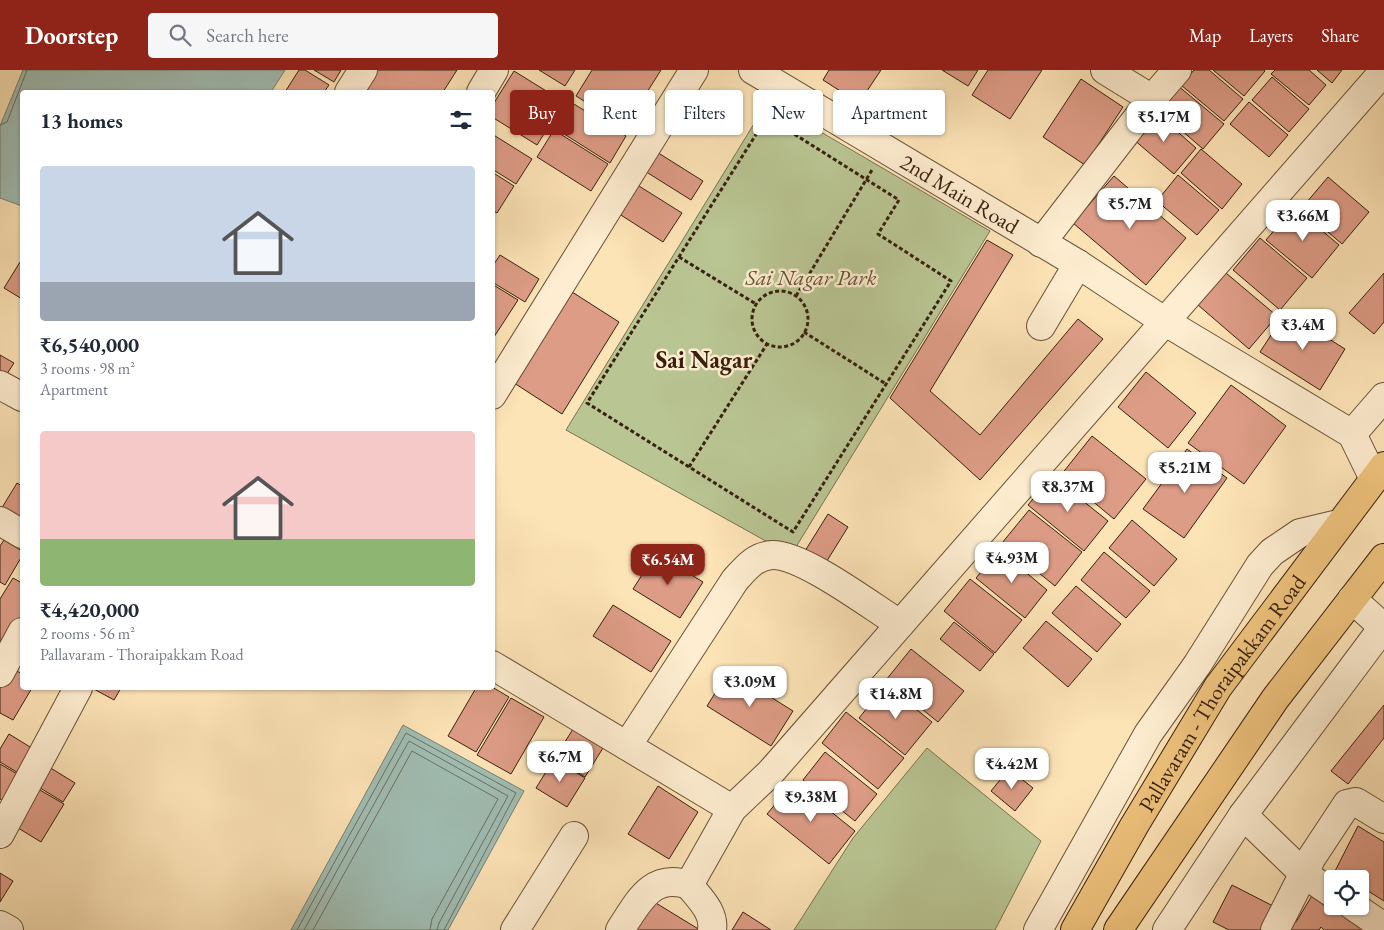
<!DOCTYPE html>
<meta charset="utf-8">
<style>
:root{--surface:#fff;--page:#f6f6f7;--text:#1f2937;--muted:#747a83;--accent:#8f2418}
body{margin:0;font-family:"EB Garamond",serif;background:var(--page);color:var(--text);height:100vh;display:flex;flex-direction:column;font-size:19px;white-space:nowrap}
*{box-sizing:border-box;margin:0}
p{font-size:16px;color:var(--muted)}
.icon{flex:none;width:28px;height:28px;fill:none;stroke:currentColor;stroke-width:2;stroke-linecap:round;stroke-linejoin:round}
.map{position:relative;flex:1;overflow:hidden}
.details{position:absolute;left:20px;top:20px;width:475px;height:600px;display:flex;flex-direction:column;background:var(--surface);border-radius:5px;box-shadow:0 1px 4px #0004}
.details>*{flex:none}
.guide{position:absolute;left:510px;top:20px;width:475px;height:45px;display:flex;gap:10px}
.controls{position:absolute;left:1324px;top:800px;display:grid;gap:10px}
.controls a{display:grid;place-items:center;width:45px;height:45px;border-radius:5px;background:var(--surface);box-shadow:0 1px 4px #0004;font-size:25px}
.price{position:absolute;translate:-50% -42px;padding:0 11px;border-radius:10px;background:#fff;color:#222;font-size:16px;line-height:32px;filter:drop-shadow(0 1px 2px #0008)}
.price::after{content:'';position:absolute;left:50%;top:30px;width:15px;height:11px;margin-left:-8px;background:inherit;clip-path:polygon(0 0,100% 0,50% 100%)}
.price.active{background:var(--accent);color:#fff}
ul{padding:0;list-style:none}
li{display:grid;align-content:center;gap:10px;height:265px;padding:0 20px}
li span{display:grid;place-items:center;height:155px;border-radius:5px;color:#555}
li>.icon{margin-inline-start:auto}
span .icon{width:90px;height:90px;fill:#fffc;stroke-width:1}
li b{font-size:21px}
h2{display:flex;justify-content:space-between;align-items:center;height:60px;padding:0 20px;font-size:21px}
.tag{padding:0 18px;border-radius:5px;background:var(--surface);box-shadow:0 1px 4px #0004;font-size:18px;line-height:45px}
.tag.active{background:var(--accent);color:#fff}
header{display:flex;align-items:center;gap:30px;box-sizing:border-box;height:70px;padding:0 25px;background:var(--accent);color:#fff}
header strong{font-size:24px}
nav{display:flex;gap:28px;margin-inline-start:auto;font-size:18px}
.search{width:350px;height:45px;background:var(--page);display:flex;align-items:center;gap:12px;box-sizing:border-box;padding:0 18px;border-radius:5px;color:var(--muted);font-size:19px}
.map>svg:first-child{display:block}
</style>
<header>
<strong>Doorstep</strong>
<div class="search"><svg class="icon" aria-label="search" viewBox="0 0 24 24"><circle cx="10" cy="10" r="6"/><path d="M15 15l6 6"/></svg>Search here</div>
<nav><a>Map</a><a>Layers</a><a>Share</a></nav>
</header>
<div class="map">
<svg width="1384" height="860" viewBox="0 0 1384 860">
<rect width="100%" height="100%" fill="#fde4b7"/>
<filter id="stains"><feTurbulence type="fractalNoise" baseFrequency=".004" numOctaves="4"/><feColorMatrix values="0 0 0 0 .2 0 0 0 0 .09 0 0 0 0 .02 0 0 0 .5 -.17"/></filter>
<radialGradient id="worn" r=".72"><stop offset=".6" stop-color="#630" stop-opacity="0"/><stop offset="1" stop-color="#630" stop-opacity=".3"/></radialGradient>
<!-- green -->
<path fill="#b9c593" stroke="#797250" d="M768 31 990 161 791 485 566 360Z
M927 678 1041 771 995 860H794L853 768Z"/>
<!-- water -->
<path fill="#a0beb4" stroke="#777f72" d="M23 0H285L271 22H22V136L0 128V56Z
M403 655 524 721 448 860H291Z"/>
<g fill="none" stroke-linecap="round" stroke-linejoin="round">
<!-- shore -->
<path stroke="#6c6f61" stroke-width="1" d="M0 55 7 52 27 0
M297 860 406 663 516 723 444 860
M304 860 409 671 508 726 439 853 437 860
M313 860 412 681 498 729 432 849 430 860"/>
</g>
<!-- building -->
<path fill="#dd9c86" stroke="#39200e" d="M299 0H305L329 15 324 22H285Z
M314 0H341L334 12Z
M368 0H457L443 22H354Z
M539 0H575L565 16Z
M592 0H661L625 57 576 26Z
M829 0H881L859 33 823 10Z
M942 0H978L968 16Z
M988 0H1042L1010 49 972 25Z
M1194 0H1209L1243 29 1224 51 1181 15Z
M1213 0H1264L1265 1 1244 26Z
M1275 0H1309L1326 15 1309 35 1271 4Z
M1317 0H1342L1332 13Z
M514 1 564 32 537 75 492 47V36Z
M1272 7 1309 39 1289 62 1252 30Z
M1081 9 1123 37 1085 95 1043 67Z
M1177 15 1224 54 1203 79 1157 39Z
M569 31 626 66 610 93 553 57Z
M1249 32 1288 65 1269 87 1230 54Z
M1155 42 1196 78 1174 104 1133 69Z
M554 60 608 94 591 121 537 87Z
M492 64 532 89 516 114 492 99Z
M652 79 703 111 691 130 640 98Z
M1201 79 1242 114 1222 139 1181 103Z
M492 102 514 116 497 143 492 140Z
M1178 105 1219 140 1197 165 1157 131Z
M1114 106 1186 168 1146 215 1073 153Z
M1328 107 1369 142 1342 174 1301 139Z
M631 111 682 143 663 172 613 140Z
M1294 137 1339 175 1312 208 1266 170Z
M1260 168 1307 208 1280 240 1233 200Z
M987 170 1013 185 930 321 980 365 1078 249 1103 269 980 410 890 328Z
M500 185 539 209 525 232 492 212V197Z
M20 192 22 194V229L4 218Z
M1226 203 1277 246 1249 279 1198 235Z
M1384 203V252L1374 264 1349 243Z
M492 214 518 230 492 270Z
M569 220 619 252 562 344 511 311Z
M1286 242 1345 279 1320 320 1260 282Z
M0 285 14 293 5 307 0 303Z
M1146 302 1196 343 1168 378 1118 337Z
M1231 315 1286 356 1244 414 1188 373Z
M1092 366 1146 409 1114 449 1061 405Z
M1187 379 1227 408 1184 468 1143 439Z
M1052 406 1108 451 1084 481 1028 435Z
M17 413 22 416V455L0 441Z
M1029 440 1082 482 1055 516 1002 473Z
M828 444 848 457 825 494 805 481Z
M1132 450 1177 489 1154 516 1109 478Z
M4 470 22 481V486L5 515 0 512V476Z
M999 480 1047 520 1025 548 976 508Z
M1104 482 1150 521 1126 548 1081 510Z
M656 483 703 512 680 548 633 519Z
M13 508 22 513V549L6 576 0 572V529Z
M970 509 1022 550 995 583 944 541Z
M1076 516 1121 554 1097 582 1052 543Z
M613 535 671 571 651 602 593 566Z
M1046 551 1092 589 1068 617 1023 578Z
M954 552 994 584 980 601 940 569Z
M911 579 964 621 938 652 886 610Z
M9 596 22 604V618H32L13 650 0 643V612Z
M729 601 793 641 771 676 707 636Z
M886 615 932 652 905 685 859 648Z
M492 617 509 627 476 682 448 666 476 618Z
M92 618H121L114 630Z
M511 628 544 647 511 704 477 685Z
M1384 635V668L1348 714 1331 701Z
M846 642 904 688 878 719 822 673Z
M573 659 603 678 585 707 555 688Z
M9 664 35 680 20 704 0 692V679Z
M825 682 877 724 855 751 803 710Z
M554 689 585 708 567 737 536 718Z
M0 694 19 705 3 731 0 729Z
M49 697 75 713 63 732 37 716Z
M1009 699 1033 718 1015 741 991 721Z
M794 712 855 761 829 794 767 744Z
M33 716 64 734 41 772 10 753Z
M658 716 698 742 669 789 628 764Z
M1358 756 1384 772V831L1360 816V809H1348L1335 801Z
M0 803 13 811 0 832Z
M1232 815 1277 838 1265 860H1229L1213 852Z
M1313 824 1368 858 1367 860H1324L1321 857 1319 860H1280L1288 847 1296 852Z
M651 830 700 860H633Z
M743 842 771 860H732Z"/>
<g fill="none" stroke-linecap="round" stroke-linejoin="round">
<defs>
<g id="minor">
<path id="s1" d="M753 0 1078 194 1164 251 1352 364 1374 409"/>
<path d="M349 22 363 0"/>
<path d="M481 22 494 0"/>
<path d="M1152 29 1177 0"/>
<path d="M1041 173 1152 29 1105 0"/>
<path d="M1041 256 1078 194"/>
<path d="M0 315 22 327"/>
<path d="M492 325 694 0"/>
<path d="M1352 364 1384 327"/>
<path d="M0 451 22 464"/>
<path d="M1352 529 1384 558"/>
<path d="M492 595 732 739"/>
<path d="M0 603 22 562"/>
<path d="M627 676 735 510C746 498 755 486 772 485 803 484 872 537 900 554"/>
<path d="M1243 745 1304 804 1332 823"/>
<path d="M0 764 78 618"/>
<path d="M689 815C699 828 715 842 712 860"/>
<path d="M1353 836 1384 857"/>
<path d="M0 855 9 860"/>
<path d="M515 860 574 766"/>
<path d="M620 860C638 833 651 802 689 815L732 739 770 703 1384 1"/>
<path d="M1038 860 1148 664 1197 595 1260 495 1272 482 1300 463 1338 454"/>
<path d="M1167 860 1243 745 1384 556"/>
<path d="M1275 860 1312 787 1347 734 1356 732 1384 749"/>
</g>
<g id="major">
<path id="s2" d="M1075 860 1134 756 1218 617 1384 396"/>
<path d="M1118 860 1275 629 1384 488"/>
</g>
</defs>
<!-- minor casing -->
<use href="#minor" stroke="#6a5138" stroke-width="30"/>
<!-- major casing -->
<use href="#major" stroke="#39200e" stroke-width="30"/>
<!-- path -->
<path stroke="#39200e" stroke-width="3" stroke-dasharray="4 2.5" stroke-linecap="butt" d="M767 47 899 130 878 164 951 211 793 462 587 333Z
M679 187 756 234
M752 249a28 28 0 1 1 56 0a28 28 0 1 1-56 0Z
M796 226 872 100
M804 262 886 314
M689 397 767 274"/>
<!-- minor -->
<use href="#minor" stroke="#feedd0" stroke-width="28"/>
<!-- major -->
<use href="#major" stroke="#eec27c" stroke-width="28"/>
</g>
<g text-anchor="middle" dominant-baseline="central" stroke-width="5" stroke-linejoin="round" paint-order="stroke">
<!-- street labels -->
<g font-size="22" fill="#39200e" stroke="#feedd0">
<text stroke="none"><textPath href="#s1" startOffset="241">2nd Main Road</textPath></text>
<text stroke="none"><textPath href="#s2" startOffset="279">Pallavaram - Thoraipakkam Road</textPath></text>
</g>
<!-- park labels -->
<g font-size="22" font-style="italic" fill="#5f5236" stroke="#feedd0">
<text x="811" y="207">Sai Nagar Park</text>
</g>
<!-- neighbourhood labels -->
<g font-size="24" font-weight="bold" fill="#39200e" stroke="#feedd0">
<text x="704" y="289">Sai Nagar</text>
</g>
</g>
<rect width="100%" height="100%" filter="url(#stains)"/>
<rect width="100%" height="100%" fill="url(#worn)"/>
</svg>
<div class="controls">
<a><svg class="icon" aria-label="locate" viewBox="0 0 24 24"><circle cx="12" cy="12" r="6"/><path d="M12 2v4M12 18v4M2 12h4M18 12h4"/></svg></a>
</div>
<b class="price" style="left:1164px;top:73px">₹5.17M</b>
<b class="price" style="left:1130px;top:160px">₹5.7M</b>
<b class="price" style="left:1303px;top:172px">₹3.66M</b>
<b class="price" style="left:1303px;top:281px">₹3.4M</b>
<b class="price" style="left:1185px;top:424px">₹5.21M</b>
<b class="price" style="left:1068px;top:443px">₹8.37M</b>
<b class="price" style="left:1012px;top:514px">₹4.93M</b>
<b class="price active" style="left:668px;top:516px">₹6.54M</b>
<b class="price" style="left:750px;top:638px">₹3.09M</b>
<b class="price" style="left:896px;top:650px">₹14.8M</b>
<b class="price" style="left:560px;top:713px">₹6.7M</b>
<b class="price" style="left:1012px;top:720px">₹4.42M</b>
<b class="price" style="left:811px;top:753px">₹9.38M</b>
<div class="guide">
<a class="tag active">Buy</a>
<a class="tag">Rent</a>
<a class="tag">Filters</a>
<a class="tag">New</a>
<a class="tag">Apartment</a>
</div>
<section class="details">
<h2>13 homes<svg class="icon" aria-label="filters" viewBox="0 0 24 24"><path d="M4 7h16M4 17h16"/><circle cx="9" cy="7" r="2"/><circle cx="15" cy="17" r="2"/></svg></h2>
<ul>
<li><span style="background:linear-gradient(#c9d6e8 75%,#9aa5b1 0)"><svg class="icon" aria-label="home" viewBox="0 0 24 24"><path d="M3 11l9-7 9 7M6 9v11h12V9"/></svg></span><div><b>₹6,540,000</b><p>3 rooms · 98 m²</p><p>Apartment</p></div></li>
<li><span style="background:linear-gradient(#f6c9c9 70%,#8fb573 0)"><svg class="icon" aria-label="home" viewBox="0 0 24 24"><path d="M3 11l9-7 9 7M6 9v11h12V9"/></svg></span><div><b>₹4,420,000</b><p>2 rooms · 56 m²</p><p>Pallavaram - Thoraipakkam Road</p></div></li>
</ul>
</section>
</div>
